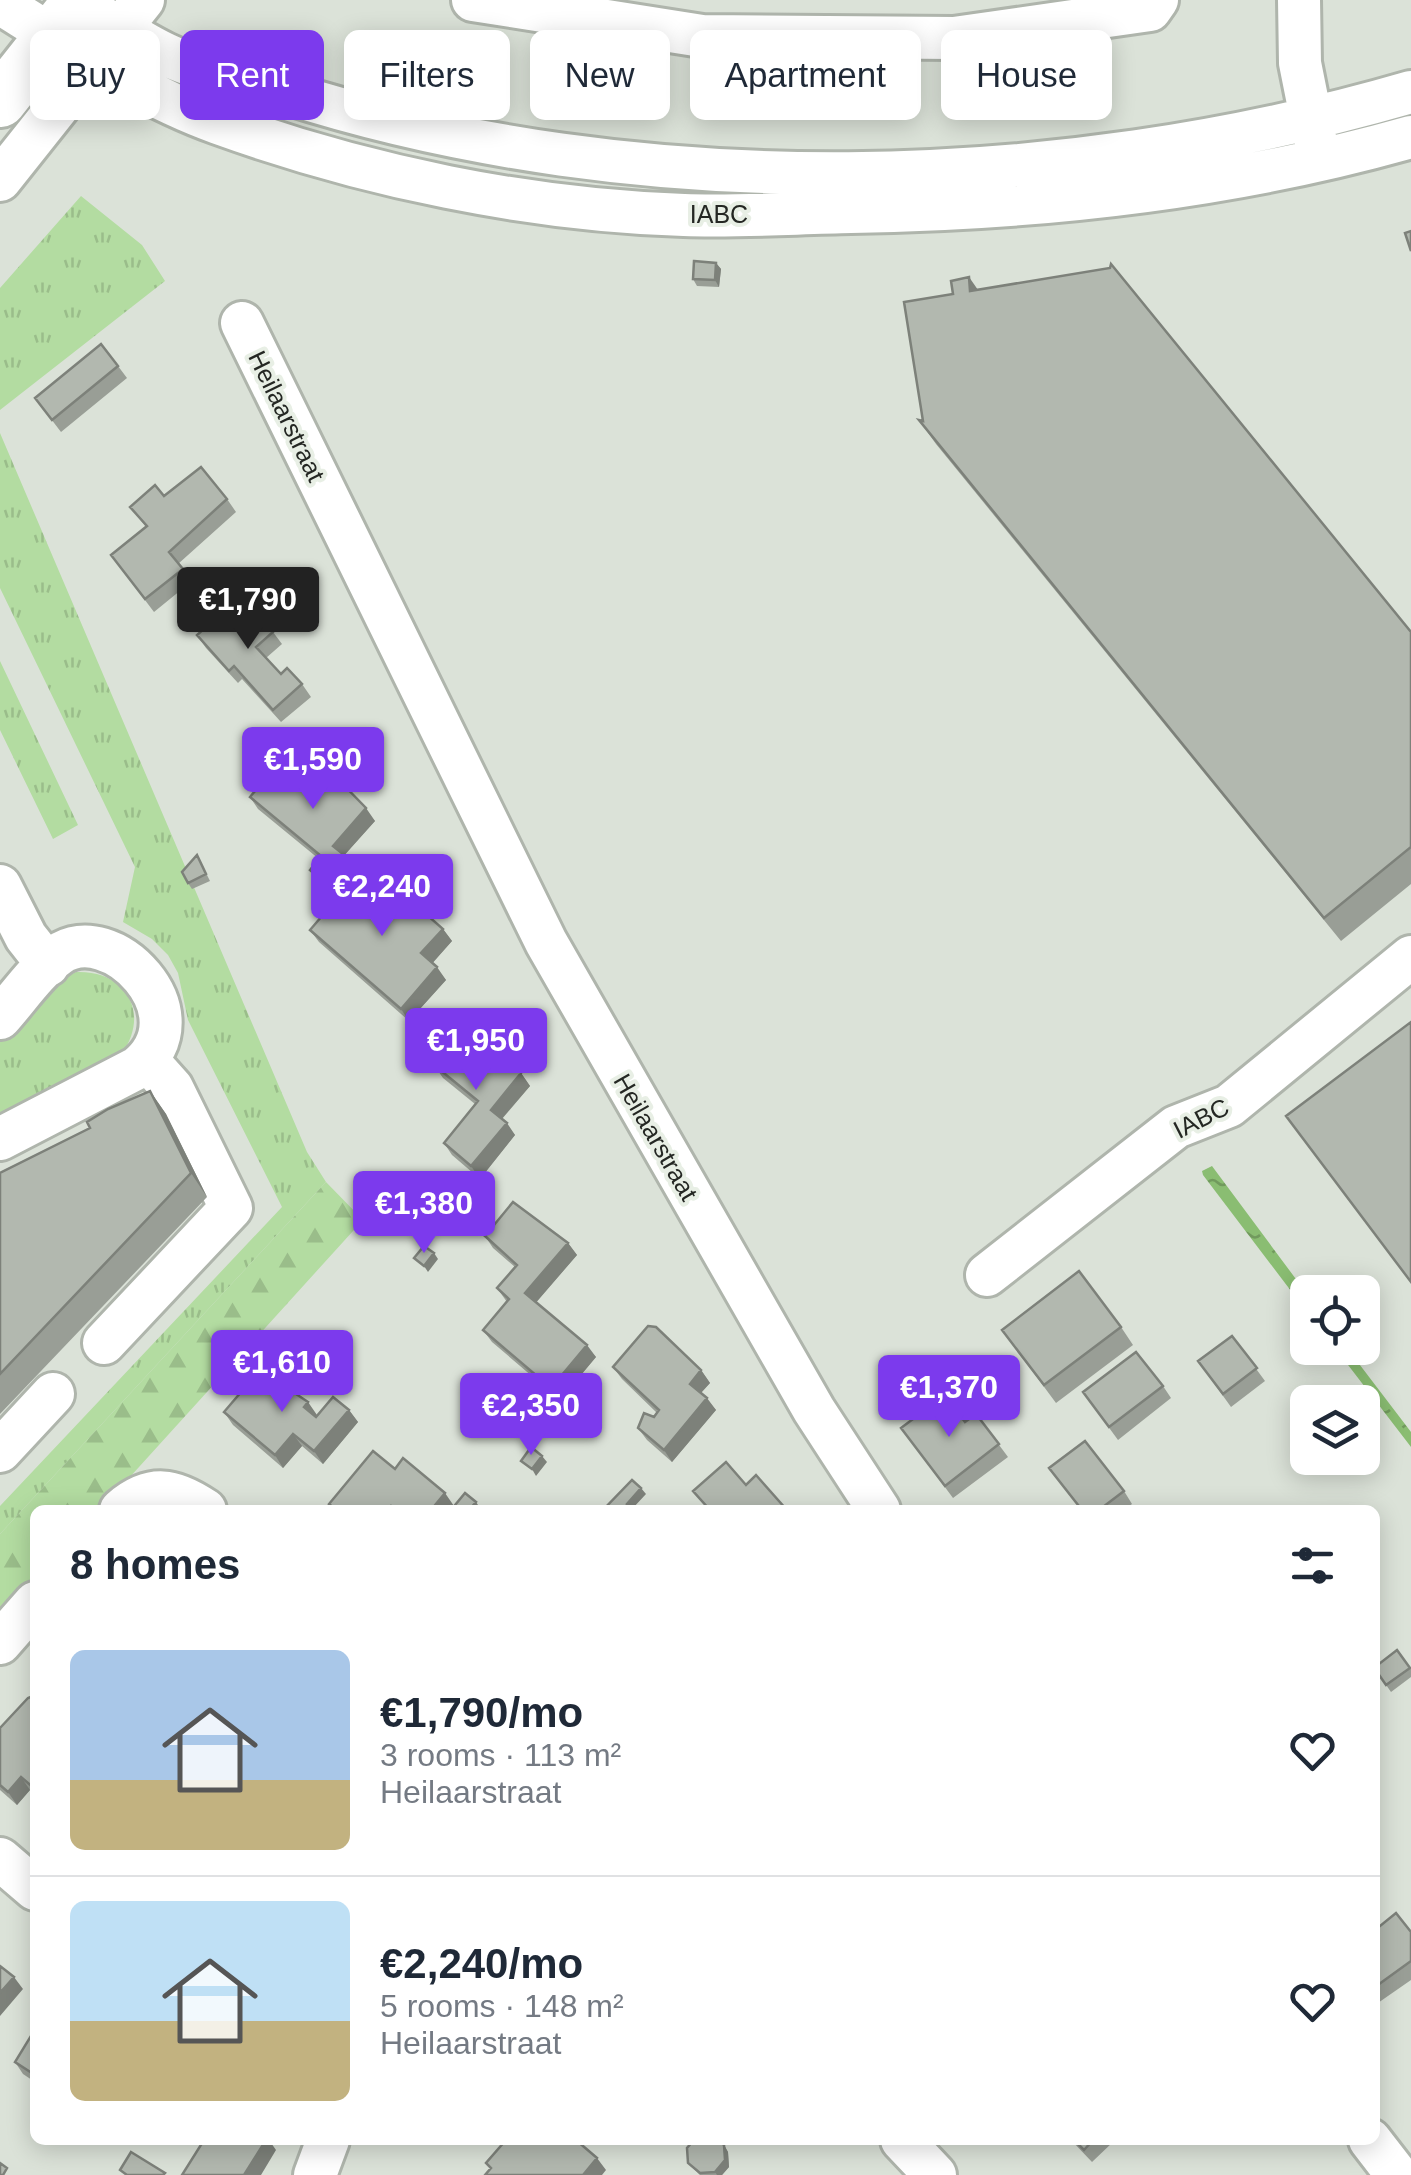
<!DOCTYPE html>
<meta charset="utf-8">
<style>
:root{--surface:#fff;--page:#f6f6f7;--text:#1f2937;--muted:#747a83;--line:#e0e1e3;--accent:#7c3aed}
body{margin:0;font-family:Helvetica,sans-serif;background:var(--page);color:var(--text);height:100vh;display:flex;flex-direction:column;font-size:38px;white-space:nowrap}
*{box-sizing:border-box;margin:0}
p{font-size:32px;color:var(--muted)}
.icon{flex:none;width:55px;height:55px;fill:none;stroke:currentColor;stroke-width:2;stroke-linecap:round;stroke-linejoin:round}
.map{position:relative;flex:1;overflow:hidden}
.details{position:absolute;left:30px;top:1505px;width:1350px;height:640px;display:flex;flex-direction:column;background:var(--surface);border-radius:15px;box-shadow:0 5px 25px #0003}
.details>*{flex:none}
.top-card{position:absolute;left:30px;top:30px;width:1352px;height:90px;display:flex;gap:20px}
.buttons{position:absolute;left:1290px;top:1275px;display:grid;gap:20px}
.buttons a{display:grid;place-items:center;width:90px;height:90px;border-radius:15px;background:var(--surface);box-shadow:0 5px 25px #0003;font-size:50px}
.price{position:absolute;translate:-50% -85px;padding:0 22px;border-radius:10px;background:var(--accent);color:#fff;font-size:32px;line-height:65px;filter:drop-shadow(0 2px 5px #0008)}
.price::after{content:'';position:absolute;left:50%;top:60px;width:30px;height:22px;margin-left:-15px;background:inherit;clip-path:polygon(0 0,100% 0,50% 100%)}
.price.on{background:#222;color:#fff}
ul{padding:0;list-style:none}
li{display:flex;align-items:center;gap:30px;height:250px;padding:0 40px}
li+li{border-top:2px solid var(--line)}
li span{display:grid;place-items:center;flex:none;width:280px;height:200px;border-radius:15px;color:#555}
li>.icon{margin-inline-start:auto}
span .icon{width:120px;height:120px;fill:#fffc;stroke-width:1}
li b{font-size:42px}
h2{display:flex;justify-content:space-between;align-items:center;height:120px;padding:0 40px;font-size:42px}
.chip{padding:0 35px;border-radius:15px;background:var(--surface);box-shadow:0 5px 25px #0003;font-size:35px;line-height:90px}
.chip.on{background:var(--accent);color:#fff}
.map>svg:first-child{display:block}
</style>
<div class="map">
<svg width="1411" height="2175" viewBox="0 0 1411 2175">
<defs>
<pattern id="grass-tufts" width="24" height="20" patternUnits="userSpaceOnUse" patternTransform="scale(2.5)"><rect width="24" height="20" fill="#b3dca1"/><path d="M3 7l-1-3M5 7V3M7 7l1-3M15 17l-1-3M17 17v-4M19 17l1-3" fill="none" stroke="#9abd8a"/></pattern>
<pattern id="forest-firs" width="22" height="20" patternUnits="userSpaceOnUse" patternTransform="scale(2.5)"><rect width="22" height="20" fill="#b3dca1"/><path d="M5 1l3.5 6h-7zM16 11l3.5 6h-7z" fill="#9abd8a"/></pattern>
<pattern id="water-ripples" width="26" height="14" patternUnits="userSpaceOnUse" patternTransform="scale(2.5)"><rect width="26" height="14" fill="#8abd72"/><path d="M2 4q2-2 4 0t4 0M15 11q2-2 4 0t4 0" fill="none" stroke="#719a5d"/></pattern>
</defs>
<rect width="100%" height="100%" fill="#dbe2d8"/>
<!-- grass -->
<path fill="url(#grass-tufts)" d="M81 196 142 245 165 281 0 410V288Z
M0 433 307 1152 326 1182 0 1534V1506L282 1207 188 1020 178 973 168 955 152 939 123 922 135 867 0 588Z
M0 661 78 825 53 839 0 730Z
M76 972C127 970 151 1014 121 1055L0 1121V1040L49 986Z"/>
<!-- forest -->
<path fill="url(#forest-firs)" d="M326 1182 363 1220 100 1510H35V1582L0 1620V1534Z"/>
<!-- water -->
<path fill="url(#water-ripples)" d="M1212 1166 1307 1294V1312L1203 1175 1202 1171Z
M1335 1348H1347L1411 1432V1447Z"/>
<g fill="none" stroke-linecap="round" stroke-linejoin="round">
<defs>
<path id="minor" d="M74 0C104 18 134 39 165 54 203 72 247 81 287 93 639 205 1058 195 1411 92
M473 0 702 36 954 38 1150 10 1157 0
M1299 0 1300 63 1317 148
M0 3C71 47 140 95 218 123 365 176 528 210 684 215 740 217 796 213 851 212 1040 209 1228 189 1411 137
M0 180 143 0
M242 323 546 942 814 1410 879 1510
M0 886 26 937 48 965
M0 1018C18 998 36 971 58 955 110 917 205 1014 137 1068L0 1139
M987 1275 1176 1127 1229 1106 1411 957
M104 1343 231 1208 172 1088 147 1060
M0 1451 53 1394
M121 1510C151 1484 174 1489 205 1510
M0 1643 35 1603
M0 1859 35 1889
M902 2140 935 2175
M1370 2140 1397 2175
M315 2175 328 2140"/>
<path id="major" d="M0 101 80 0"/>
</defs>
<!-- minor casing -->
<use href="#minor" stroke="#afb5ac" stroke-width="48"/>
<!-- major casing -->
<use href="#major" stroke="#afb5ac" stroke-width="58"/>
<!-- minor -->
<use href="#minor" stroke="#fff" stroke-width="42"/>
<!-- major -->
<use href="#major" stroke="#fff" stroke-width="52"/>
</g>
<!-- wall -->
<path fill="#999e96" d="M716 263 721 269 719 287 697 286 693 279Z
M977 290 1411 632V884L1341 941 936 444 919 420 923 421Z
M118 366 127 378 61 432 35 398Z
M164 496 227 499 236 512 178 564 192 581 154 612 111 555 146 527 130 507Z
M273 632 282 644 266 658 281 674 302 684 311 697 281 722 242 679 238 683 206 648 197 635Z
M322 769 375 821 344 855 357 871 335 896 319 882 310 870 319 859 258 809 250 797 285 786Z
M197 855 210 881 192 889 188 883Z
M362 902 443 929 452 941 432 963 446 980 409 1021 319 942 310 930Z
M487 1049 521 1073 530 1086 502 1119 515 1135 480 1179 452 1155 444 1143 475 1104 443 1078 434 1065Z
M150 1091 166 1114 207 1197 0 1414V1173L90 1128Z
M485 1236 568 1243 577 1255 536 1302 596 1357 560 1400 492 1342 483 1330 507 1302 497 1288 515 1267 493 1248Z
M1121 1327 1133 1345 1056 1403 1002 1330Z
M1232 1336 1265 1381 1231 1407 1198 1361Z
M613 1367 701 1370 710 1383 701 1393 716 1410 672 1462 647 1440 638 1428 657 1413 622 1379Z
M1163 1386 1171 1398 1118 1440 1083 1392Z
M349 1410 358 1422 323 1464 302 1446 283 1468 233 1425 224 1412 317 1415Z
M976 1414 1008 1457 953 1498 901 1428 965 1422Z
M1124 1491 1132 1504 1124 1510H1081Z
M1397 1650 1411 1669V1677L1391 1692 1375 1669Z
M35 1698V1794L30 1790 17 1805 0 1790V1728Z
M1375 1930 1411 1932V1980L1375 2005Z
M35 2032V2082L23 2074 15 2062Z
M1071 2140H1120L1116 2145 1113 2142 1092 2162Z
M724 2145 728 2152 729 2167 722 2175H700L688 2163Z"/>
<!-- shaded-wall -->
<path fill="#7d817a" d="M716 263 721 269 719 287 715 280Z
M969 277 985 300 970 291Z
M366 808 375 821 342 858 333 846Z
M348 858 357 871 335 896 326 884Z
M443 929 452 941 430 966 421 953Z
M437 967 446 980 409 1021 401 1009Z
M521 1073 530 1086 499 1122 491 1110Z
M150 1091 166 1114 207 1197 191 1173Z
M507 1123 515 1135 480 1179 471 1166Z
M568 1243 577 1255 534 1305 525 1293Z
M434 1253 438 1259 428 1272 424 1266Z
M587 1345 596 1357 560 1400 551 1388Z
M701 1370 710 1383 698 1396 690 1384Z
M707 1398 716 1410 672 1462 664 1450Z
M308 1402 317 1415 313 1419 304 1407Z
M349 1410 358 1422 323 1464 314 1451Z
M293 1434 302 1446 283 1468 275 1455Z
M542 1456 547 1462 536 1476 532 1469Z
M641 1488 646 1494 633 1508 634 1510H631L627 1504Z
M445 1493 454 1506 450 1510H431Z
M476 1502 480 1508 479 1510H469Z
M21 1777 30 1790 17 1805 8 1792Z
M14 1977 23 1989 0 2016V1993Z
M266 2140H269L276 2150 261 2175H244Z
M724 2145 728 2152 729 2167 722 2175H717L715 2172Z
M597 2158 606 2170 602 2175H583Z"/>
<!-- building -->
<path fill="#b2b8af" stroke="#7d817a" stroke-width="2.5" d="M1411 231V251L1405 233Z
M694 261 716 263 715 280 693 279Z
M1111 264 1411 632V847L1324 918 919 420 923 421 904 302 953 294 951 281 969 277 970 291 1110 268Z
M101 344 118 366 52 420 35 398Z
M201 467 227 499 169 552 183 569 145 599 111 555 147 526 130 507 155 485 164 496Z
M241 596 273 632 256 647 281 674 287 668 302 684 273 710 234 666 229 671 197 635Z
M309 759 322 769 325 766 366 808 333 846 348 858 326 884 310 870 321 856 250 797 270 773 285 786Z
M197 855 206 874 188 883 182 872Z
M384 877 443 929 421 953 437 967 401 1009 310 930 346 888 362 902Z
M1411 1022V1282L1286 1116Z
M466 1027 487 1049 521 1073 491 1110 507 1123 471 1166 444 1143 478 1101 434 1065Z
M150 1091 191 1173 0 1374V1173L90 1128 87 1122 108 1109Z
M513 1202 568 1243 525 1293 587 1345 551 1388 483 1330 509 1299 497 1288 517 1265 485 1236Z
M424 1246 434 1253 424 1266 414 1258Z
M1079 1271 1121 1327 1044 1385 1002 1330Z
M648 1326 656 1327 701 1370 690 1384 707 1398 664 1450 638 1428 644 1413 654 1417 659 1410 613 1367Z
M1232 1336 1257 1368 1223 1394 1198 1361Z
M1136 1352 1163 1386 1109 1427 1083 1392Z
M260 1370 308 1402 304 1407 316 1417 333 1397 349 1410 314 1451 293 1434 275 1455 224 1412Z
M945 1395 965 1422 976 1414 999 1444 945 1486 901 1428Z
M1085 1441 1124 1491 1099 1510H1082L1049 1468Z
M531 1447 542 1456 532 1469 521 1461Z
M373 1451 395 1469 403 1458 445 1493 431 1510H396L391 1506 387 1510H336L329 1504Z
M726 1462 746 1485 756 1475 786 1509 710 1510 693 1491Z
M632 1480 641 1488 627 1504 633 1508 631 1510H603Z
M465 1493 476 1502 469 1510H451Z
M1397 1650 1410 1668 1386 1685 1375 1669V1667Z
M33 1696 35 1698V1789L21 1777 8 1792 0 1785V1728L28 1698Z
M1396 1913 1411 1932V1961L1375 1987V1930Z
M0 1966 14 1977 0 1993Z
M34 2031 35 2032V2075L15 2062Z
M204 2140H266L244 2175H182Z
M506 2140H576L597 2158 583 2175H485L491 2168 486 2163Z
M694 2140H717L724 2145 725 2160 715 2172 700 2173 688 2163 687 2148Z
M1074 2140H1093L1084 2150Z
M131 2152 165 2173 163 2175H127L120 2170Z
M0 2163 7 2168 3 2175H0Z"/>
<g text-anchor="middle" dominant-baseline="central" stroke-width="8" stroke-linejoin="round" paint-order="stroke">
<!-- street labels -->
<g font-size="25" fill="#242723" stroke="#e8efe5">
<text x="719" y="214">IABC</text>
<text transform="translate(287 416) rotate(64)">Heilaarstraat</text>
<text transform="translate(1201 1118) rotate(-27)">IABC</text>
<text transform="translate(656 1137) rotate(60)">Heilaarstraat</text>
</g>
</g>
</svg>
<div class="buttons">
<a><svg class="icon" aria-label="locate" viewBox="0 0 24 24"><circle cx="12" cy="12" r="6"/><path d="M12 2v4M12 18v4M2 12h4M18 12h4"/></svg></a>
<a><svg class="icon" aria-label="layers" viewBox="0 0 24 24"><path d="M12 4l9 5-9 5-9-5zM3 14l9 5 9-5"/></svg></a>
</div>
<b class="price on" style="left:248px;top:652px">€1,790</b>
<b class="price" style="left:313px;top:812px">€1,590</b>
<b class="price" style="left:382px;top:939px">€2,240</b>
<b class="price" style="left:476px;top:1093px">€1,950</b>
<b class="price" style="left:424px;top:1256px">€1,380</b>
<b class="price" style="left:282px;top:1415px">€1,610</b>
<b class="price" style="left:949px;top:1440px">€1,370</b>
<b class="price" style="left:531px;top:1458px">€2,350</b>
<div class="top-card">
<a class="chip">Buy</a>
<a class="chip on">Rent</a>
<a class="chip">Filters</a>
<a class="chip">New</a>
<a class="chip">Apartment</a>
<a class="chip">House</a>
</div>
<section class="details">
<h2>8 homes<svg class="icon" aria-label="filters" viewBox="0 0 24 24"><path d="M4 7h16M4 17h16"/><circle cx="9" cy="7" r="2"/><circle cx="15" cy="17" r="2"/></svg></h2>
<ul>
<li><span style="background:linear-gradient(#a9c7e8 65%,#c2b280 0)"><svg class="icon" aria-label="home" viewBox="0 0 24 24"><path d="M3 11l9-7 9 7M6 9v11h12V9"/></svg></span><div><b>€1,790/mo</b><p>3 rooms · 113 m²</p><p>Heilaarstraat</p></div><svg class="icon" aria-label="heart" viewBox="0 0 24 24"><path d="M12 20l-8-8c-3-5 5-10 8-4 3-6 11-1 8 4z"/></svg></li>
<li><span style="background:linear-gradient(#bfe0f5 60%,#c2b280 0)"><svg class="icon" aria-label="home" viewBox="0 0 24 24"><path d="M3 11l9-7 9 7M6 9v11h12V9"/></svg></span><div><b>€2,240/mo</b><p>5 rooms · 148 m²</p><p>Heilaarstraat</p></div><svg class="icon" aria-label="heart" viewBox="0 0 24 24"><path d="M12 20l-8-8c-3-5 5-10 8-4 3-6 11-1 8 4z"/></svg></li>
</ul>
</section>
</div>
